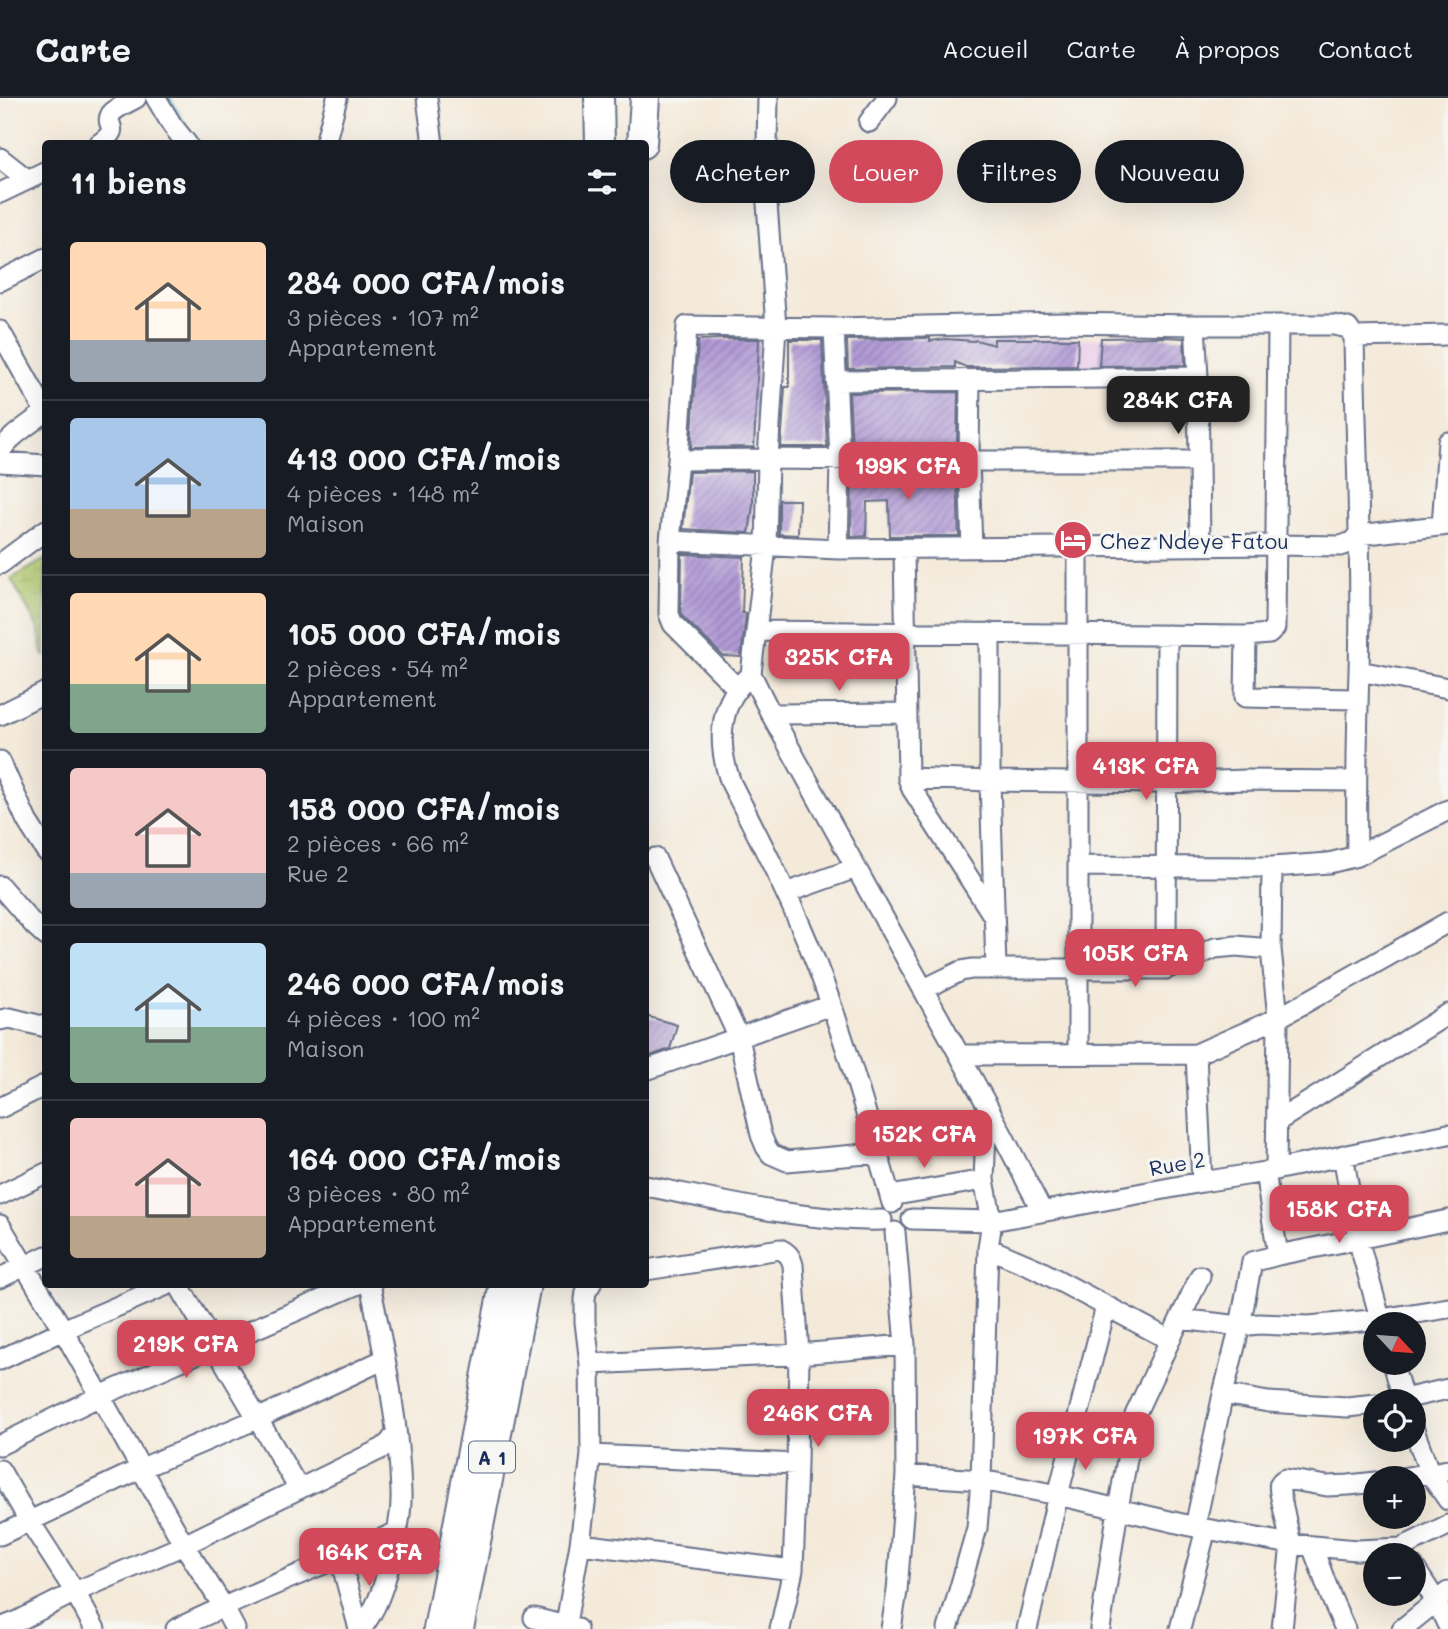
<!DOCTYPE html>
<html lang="fr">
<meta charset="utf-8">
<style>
:root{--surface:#171b24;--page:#20242c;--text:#f1f3f6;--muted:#9ea1a6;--line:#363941;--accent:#d1495b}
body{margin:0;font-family:Mali,sans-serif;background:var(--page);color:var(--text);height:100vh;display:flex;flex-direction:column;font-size:26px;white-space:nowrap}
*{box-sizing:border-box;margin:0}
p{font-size:23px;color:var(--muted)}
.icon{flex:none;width:38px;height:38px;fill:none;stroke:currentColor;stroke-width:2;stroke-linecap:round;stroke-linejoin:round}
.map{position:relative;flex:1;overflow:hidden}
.sheet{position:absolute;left:42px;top:42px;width:607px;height:1148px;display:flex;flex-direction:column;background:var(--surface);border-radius:7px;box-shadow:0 7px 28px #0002}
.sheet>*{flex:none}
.top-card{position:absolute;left:670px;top:42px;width:665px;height:63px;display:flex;gap:14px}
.needle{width:46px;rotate:116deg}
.buttons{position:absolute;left:1363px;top:1214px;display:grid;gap:14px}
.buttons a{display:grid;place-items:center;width:63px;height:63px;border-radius:50%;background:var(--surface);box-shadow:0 7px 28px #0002;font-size:35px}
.price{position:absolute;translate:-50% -60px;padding:0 16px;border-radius:14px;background:var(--accent);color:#fff;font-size:23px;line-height:46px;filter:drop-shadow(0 2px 4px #0008)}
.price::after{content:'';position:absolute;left:50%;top:42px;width:21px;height:16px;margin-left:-10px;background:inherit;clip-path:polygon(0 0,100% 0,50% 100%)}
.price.selected{background:#222;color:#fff}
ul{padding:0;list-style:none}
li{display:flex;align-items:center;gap:21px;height:175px;padding:0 28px}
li+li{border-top:2px solid var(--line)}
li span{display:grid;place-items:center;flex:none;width:196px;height:140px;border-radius:7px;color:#555}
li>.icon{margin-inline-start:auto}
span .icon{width:84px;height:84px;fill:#fffc;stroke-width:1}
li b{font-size:30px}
h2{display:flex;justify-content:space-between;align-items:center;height:84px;padding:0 28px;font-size:30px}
.chip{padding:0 24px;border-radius:32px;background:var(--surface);box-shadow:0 7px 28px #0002;font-size:24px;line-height:63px}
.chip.selected{background:var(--accent);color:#fff}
header{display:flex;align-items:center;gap:42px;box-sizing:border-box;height:98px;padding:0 35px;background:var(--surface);border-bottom:2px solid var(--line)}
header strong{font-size:33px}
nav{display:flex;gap:38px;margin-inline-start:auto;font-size:24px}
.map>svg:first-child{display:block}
</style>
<header>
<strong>Carte</strong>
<nav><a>Accueil</a><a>Carte</a><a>À propos</a><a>Contact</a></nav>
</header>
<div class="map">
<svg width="1448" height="1531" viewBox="0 0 1448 1531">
<defs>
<pattern id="wetland-marsh" width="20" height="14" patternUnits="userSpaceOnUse" patternTransform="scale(1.75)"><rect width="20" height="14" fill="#b0c86d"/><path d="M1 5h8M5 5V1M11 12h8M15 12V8" fill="none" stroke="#97ac61"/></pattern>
<pattern id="building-hatch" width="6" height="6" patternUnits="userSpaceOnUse" patternTransform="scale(1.75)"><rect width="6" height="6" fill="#b19ad5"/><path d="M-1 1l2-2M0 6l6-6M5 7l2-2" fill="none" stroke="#8f7eb0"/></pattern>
</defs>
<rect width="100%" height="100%" fill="#f6f6f2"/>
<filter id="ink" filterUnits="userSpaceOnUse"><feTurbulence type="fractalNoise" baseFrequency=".0143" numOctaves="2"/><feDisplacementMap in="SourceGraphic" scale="14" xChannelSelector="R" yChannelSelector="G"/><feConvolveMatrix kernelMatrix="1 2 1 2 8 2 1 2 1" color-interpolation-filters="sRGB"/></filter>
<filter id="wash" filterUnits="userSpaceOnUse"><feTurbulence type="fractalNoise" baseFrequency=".00686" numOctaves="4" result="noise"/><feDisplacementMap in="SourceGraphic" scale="28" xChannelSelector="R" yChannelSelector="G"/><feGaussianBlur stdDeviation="1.57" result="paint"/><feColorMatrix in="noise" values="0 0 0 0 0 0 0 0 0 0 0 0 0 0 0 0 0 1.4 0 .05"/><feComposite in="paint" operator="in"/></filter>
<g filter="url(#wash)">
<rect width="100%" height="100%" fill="#f4eada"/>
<!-- built -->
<path fill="#ecd1ea" d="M1101 240 1099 274 1077 276 1078 241Z"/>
<!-- wetland -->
<path fill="url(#wetland-marsh)" stroke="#667c66" stroke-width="2" d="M44 462 46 463 45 559 41 551 39 532 11 481Z"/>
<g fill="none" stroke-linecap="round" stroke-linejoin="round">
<!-- stream -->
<path stroke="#4ab6c6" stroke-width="4.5" d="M169 0 184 27"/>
</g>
<g id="blocks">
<!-- building -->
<path fill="url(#building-hatch)" d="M1163 239 1184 240 1185 267 1099 268 1101 240Z
M928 240H930V243L946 241 974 243 976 242 994 247V241H1078L1077 268 966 269 955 264V269L848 271 847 242Z
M720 241H759L754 349 691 350 698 242Z
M789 242H822L827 349H781L785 289H789Z
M958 294 957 351 852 350 849 295Z
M753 373V407L749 435 683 431 689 374Z
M852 374 957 375 959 438H890L889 403 867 404 866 438 851 439Z
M779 402H799L798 437 779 436Z
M682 456 744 459 742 515H746L741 559 723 558 683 519 681 514Z
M646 918 677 927 670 951 650 958 646 956Z"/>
</g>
</g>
<g filter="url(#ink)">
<use href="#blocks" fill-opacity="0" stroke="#677089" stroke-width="2"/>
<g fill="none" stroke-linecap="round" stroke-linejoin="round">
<defs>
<path id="minor" d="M156 0 172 27 187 46
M427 0 433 46
M768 0 766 92 776 229 768 361 766 449 751 576 771 616 987 1007 1042 1113
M869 24 887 0
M99 46C124 28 103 29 111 16 115 10 129 4 136 0
M325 46 337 0
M0 60 28 82
M0 95 46 73
M0 183 46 160
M1195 227 1198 279 1200 448
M834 230 840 363 838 451
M0 233 46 315
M1354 239C1356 350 1362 462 1359 573 1357 635 1356 696 1357 758
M970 282 969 363 972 450
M836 283 1198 279
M0 354C9 338 31 326 45 314
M678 362 768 361 969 363H1199
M0 364 46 367
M1442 428 1448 344
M670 443 838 451 1276 447 1341 448 1352 444 1358 437 1448 427
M1078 449V955
M904 451 908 680 912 691 994 819
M0 466 46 432
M757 533 1246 538 1269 536 1275 530 1278 227
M990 535V683L996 870
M1246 538 1245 599 1357 601
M1359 573 1448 590
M745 582C717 610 718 650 731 685 761 744 792 803 816 865 846 943 869 1025 892 1105
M737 590 673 526 669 516 670 443 678 362 687 228 834 230 1062 225 1195 227H1334L1348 230 1354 239 1448 237
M771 616 907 615
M0 617 46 594
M0 663 27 723 46 753
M908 680 990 683 1166 685 1245 682 1355 683
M655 760 739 940 761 1037 766 1049 771 1056 787 1063 878 1055
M1078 768 1272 769 1329 765 1357 758 1448 712
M1272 769 1271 851 1278 920 1276 1072
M0 788 34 827 46 838
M786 795 856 770
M1166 871 1167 537
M924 891 961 873 972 871H1166L1215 850 1236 848 1271 851
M0 922 10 920 46 929
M1196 956 1202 1084
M960 957 1196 956 1278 920 1448 824
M646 972 831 907
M0 1010 46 987
M1278 1023 1448 916
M1343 1057 1358 1141 1382 1227
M1265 1074 1278 1157
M646 1088C722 1103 805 1124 882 1122
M0 1097 46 1075
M890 1098 984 1082 987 1007
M912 1121 992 1123 1202 1084 1265 1074 1448 1036
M0 1127 63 1232 184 1447 223 1508 235 1531
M988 1150 1035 1170 1170 1242
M646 1172 780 1151C788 1155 791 1159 793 1167L799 1256 797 1366 793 1472 780 1531
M0 1180 46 1158
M178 1186 299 1391
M1180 1221 1240 1228 1259 1226 1309 1228 1381 1221 1448 1210
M0 1262 63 1232 169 1186
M1393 1265 1404 1304
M590 1266 799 1256 905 1247
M1223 1296 1268 1304 1347 1309 1376 1306
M1390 1304 1448 1291
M1414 1332 1430 1376 1448 1402
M0 1347 100 1298 358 1186
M591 1357 797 1366
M0 1372 30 1424 75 1494 95 1531
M906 1377 981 1382 1058 1397 1195 1429 1291 1446 1357 1452 1401 1450 1448 1427
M1395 1381 1448 1372
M1195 1429 1223 1296 1240 1228 1252 1164 1278 1157 1358 1141 1448 1122
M0 1437 142 1370 257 1321 385 1261
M580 1446 793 1472
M1312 1448 1331 1499 1345 1531
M340 1460 359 1531
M1414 1469 1436 1503 1448 1528
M534 1520 577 1531
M0 1530 18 1523 75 1494 184 1447 383 1350 390 1344 396 1335
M176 1531C248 1496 324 1467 397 1434
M361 1531C376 1512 383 1491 389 1468 395 1444 402 1419 401 1394 399 1324 384 1254 370 1186
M565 1531 580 1446 591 1357 590 1266 585 1224V1201L586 1194 591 1186
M891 1531 897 1493 906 1377 905 1247 895 1134
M948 1531 977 1430 981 1382 988 1150 992 1123 984 1082
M1027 1531 1058 1397 1106 1208
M1100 1531 1118 1411 1135 1317 1200 1178
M1180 1531 1206 1431
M1282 1531 1291 1446 1280 1395C1279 1388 1278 1385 1285 1381L1327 1388 1349 1387 1376 1384
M1402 1531 1448 1494"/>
<path id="highway" d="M599 0 600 46
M642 46 645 0
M438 1531 504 1186
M459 1531 526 1186"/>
</defs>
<!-- minor casing -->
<use href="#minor" stroke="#677089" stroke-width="23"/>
<!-- highway casing -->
<use href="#highway" stroke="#677089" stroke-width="32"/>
<!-- minor -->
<use href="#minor" stroke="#fff" stroke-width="19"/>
<!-- highway -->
<use href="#highway" stroke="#fff" stroke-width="28"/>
</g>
</g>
<!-- icons -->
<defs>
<symbol id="hotel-disc" viewBox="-11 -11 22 22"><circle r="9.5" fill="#d1495b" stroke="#f6f6f2"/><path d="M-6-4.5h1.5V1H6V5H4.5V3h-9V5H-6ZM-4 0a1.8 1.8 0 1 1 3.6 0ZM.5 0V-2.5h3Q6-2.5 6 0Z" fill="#fff"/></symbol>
</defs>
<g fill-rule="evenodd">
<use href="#hotel-disc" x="1051" y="420" width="44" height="44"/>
</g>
<g text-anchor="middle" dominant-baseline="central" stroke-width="6" stroke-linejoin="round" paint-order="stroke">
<!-- shield labels -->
<rect fill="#f6f6f2" stroke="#5d6b8a" stroke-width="2" x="469" y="1343.5" width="46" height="31" rx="5"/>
<g font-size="19" font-weight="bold" fill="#1b2f5e">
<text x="492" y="1359">A 1</text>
</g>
<!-- poi labels -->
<g font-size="21" fill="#1b2f5e" stroke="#f6f6f2" text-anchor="start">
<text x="1100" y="442">Chez Ndeye Fatou</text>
</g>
<!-- street labels -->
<g font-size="21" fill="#1b2f5e" stroke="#f6f6f2">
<text transform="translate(1177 1065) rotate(-10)">Rue 2</text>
</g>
</g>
</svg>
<div class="buttons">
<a><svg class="needle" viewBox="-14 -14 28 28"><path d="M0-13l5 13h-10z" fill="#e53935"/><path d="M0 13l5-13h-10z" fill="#9ea1a6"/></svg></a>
<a><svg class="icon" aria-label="locate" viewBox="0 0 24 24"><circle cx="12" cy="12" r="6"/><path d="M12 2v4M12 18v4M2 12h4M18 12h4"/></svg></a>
<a>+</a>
<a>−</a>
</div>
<b class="price selected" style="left:1178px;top:338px">284K CFA</b>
<b class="price" style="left:908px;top:404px">199K CFA</b>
<b class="price" style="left:839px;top:595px">325K CFA</b>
<b class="price" style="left:1146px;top:704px">413K CFA</b>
<b class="price" style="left:1135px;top:891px">105K CFA</b>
<b class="price" style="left:924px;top:1072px">152K CFA</b>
<b class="price" style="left:1339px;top:1147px">158K CFA</b>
<b class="price" style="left:186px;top:1282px">219K CFA</b>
<b class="price" style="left:818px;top:1351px">246K CFA</b>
<b class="price" style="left:1085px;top:1374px">197K CFA</b>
<b class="price" style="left:369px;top:1490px">164K CFA</b>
<div class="top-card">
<a class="chip">Acheter</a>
<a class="chip selected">Louer</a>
<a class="chip">Filtres</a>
<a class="chip">Nouveau</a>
</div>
<section class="sheet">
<h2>11 biens<svg class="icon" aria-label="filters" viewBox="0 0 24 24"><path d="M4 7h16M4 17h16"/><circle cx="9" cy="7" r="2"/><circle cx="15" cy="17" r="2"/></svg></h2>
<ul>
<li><span style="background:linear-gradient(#ffd9b3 70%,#9aa5b1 0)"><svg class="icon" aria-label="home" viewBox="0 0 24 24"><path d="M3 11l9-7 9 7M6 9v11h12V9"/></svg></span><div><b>284 000 CFA/mois</b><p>3 pièces · 107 m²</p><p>Appartement</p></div></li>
<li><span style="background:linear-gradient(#a9c7e8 65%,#b9a48a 0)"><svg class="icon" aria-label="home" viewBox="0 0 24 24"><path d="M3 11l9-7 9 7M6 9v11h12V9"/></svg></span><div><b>413 000 CFA/mois</b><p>4 pièces · 148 m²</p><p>Maison</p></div></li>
<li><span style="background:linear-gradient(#ffd9b3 65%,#7fa58c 0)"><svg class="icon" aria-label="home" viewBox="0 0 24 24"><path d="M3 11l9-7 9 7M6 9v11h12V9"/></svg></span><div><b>105 000 CFA/mois</b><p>2 pièces · 54 m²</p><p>Appartement</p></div></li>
<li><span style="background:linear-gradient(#f6c9c9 75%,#9aa5b1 0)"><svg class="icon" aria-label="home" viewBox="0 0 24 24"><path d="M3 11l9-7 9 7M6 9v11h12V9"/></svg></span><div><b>158 000 CFA/mois</b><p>2 pièces · 66 m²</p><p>Rue 2</p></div></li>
<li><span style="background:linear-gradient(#bfe0f5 60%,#7fa58c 0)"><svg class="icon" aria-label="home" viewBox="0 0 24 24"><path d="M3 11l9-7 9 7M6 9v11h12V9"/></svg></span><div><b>246 000 CFA/mois</b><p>4 pièces · 100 m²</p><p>Maison</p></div></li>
<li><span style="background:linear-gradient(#f6c9c9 70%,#b9a48a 0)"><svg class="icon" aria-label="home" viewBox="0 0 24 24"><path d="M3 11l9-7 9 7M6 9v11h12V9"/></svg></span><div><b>164 000 CFA/mois</b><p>3 pièces · 80 m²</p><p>Appartement</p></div></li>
</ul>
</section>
</div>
